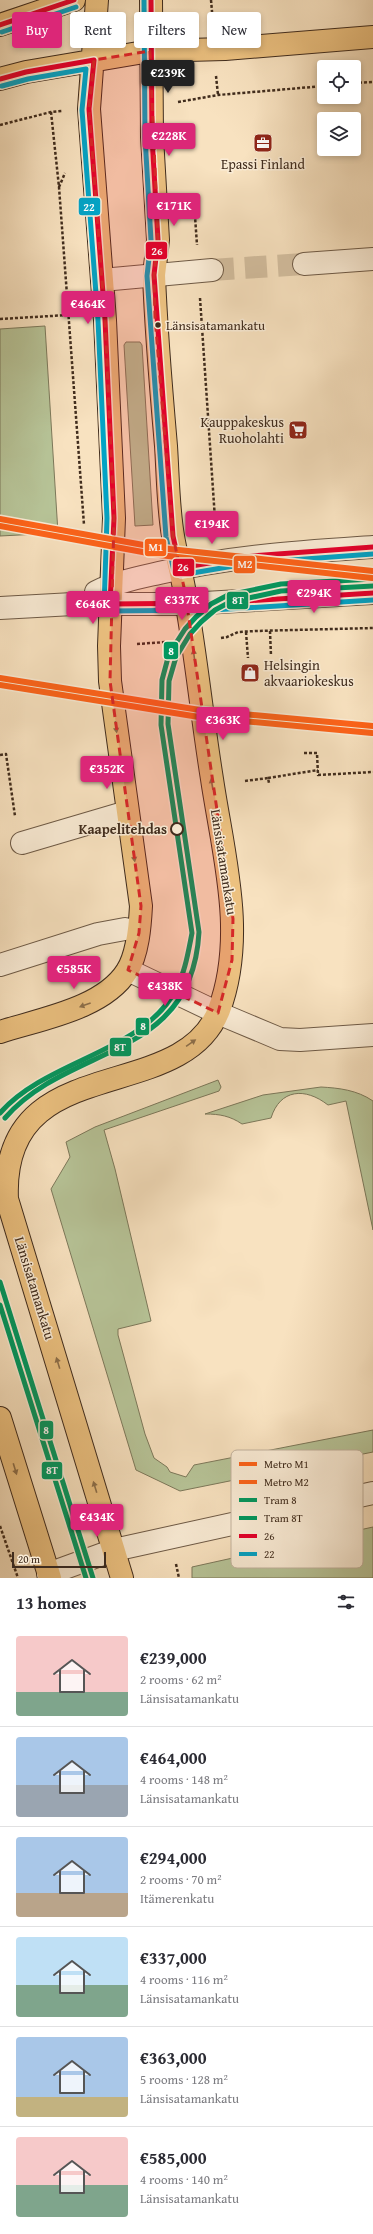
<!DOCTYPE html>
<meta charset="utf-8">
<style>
:root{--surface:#fff;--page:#f2f2f3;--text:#2b2b33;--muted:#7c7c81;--line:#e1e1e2;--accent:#db2777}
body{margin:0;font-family:"Gentium Book Plus",serif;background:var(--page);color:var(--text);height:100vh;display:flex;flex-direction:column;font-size:15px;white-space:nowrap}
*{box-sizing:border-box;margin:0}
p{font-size:13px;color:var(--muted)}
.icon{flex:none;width:22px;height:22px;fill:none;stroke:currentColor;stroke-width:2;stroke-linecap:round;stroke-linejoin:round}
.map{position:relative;height:1578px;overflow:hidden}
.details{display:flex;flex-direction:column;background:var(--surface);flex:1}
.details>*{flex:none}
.banner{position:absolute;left:12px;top:12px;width:349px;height:36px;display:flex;gap:8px}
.controls{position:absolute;left:317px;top:60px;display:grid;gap:8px}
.controls a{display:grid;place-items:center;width:44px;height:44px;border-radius:4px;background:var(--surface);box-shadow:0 2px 6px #0003;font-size:20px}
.scale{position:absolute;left:12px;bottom:10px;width:94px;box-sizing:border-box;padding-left:4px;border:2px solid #402c1d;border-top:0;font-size:11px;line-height:14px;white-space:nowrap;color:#402c1d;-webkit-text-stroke:3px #faecd6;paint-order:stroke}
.price{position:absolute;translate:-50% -34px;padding:0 9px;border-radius:4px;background:var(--accent);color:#fff;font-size:13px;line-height:26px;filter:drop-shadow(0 1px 2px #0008)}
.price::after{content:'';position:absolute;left:50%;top:24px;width:12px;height:9px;margin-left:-6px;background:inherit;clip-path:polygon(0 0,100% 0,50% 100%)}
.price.selected{background:#222;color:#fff}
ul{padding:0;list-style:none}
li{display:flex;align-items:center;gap:12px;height:100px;padding:0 16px}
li+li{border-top:1px solid var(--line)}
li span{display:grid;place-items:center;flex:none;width:112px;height:80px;border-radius:4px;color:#555}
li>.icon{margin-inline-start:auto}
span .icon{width:48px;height:48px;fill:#fffc;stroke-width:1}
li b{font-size:17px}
h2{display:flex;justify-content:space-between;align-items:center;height:48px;padding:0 16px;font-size:17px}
.chip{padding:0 14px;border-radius:4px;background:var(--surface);box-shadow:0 2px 6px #0003;font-size:14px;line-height:36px}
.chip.selected{background:var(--accent);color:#fff}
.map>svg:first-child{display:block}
</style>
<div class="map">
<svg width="373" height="1578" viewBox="0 0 373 1578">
<rect width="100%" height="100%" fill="#f8e2c0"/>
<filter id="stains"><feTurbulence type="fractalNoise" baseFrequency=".005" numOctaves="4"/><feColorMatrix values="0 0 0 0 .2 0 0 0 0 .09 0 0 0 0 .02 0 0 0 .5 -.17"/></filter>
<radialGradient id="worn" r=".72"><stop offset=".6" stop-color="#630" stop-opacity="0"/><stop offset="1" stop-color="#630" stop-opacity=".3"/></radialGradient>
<!-- green -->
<path fill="#b7c498" stroke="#7c785a" d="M45 326 58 533 0 536V329Z
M126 342H140L142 345 153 525 135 526 124 345Z
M218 1080 221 1087 219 1091 104 1130 115 1169 151 1321 118 1329V1335L145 1434 154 1458 167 1467 170 1472 186 1477 194 1465 373 1430V1452L180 1491 136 1470 51 1189 70 1157 66 1142 95 1127Z
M321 1087C339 1088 357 1090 373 1101V1230L346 1101 328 1105C305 1087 280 1089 271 1118L242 1124C230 1116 220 1114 205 1114L263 1095Z
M373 1527V1578H192V1567Z"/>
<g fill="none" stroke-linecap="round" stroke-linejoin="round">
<!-- minor-tunnel -->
<path stroke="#d3be9f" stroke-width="22" stroke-dasharray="22 11" stroke-linecap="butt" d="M212 270 304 264"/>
<defs>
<path id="minor" d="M304 264 373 259
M102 280 212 270
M96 592C116 582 137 578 159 573 231 556 300 552 373 547
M0 608 73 604H187L373 593
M22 843 127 812
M0 965 98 934 125 929
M128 970 218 1013 280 1039 300 1040 373 1035
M48 1574 114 1550 373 1493"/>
<path id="major" d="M0 25 74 0
M0 79 26 72 150 51 225 49 373 37
M0 1032C40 1019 103 1009 127 971 138 954 140 925 141 906L110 681 109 646 114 518 105 320 89 109 97 0
M0 1418 50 1578
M122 1578 7 1199C0 1047 181 1108 219 1010 247 935 223 854 212 779 202 717 196 655 185 594 182 574 176 555 173 536 168 507 168 476 166 446 161 389 156 332 154 275L158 240 152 137 151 0"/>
</defs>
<!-- minor casing -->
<use href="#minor" stroke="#6e5a46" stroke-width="24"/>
<!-- major casing -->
<use href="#major" stroke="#402c1d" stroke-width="24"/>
<!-- path -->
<path stroke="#402c1d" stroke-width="2.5" stroke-dasharray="3 2" stroke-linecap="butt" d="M211 0 213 23
M216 76 218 95
M354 83 373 82
M178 102 218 95 324 86
M51 112 59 187 84 525
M0 125 51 112 62 111
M59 187 65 173
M183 196 194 202 197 245
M200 298 216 534
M0 319 68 315
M270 631 271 656
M246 632 248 658
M221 638 227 637 238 632 255 631 373 628
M137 644 166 642
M304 753H317L318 775 373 772
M0 755 6 754 15 816
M268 778 318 770
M245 781 268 778 269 783
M0 1526 18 1578
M176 1564 179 1578"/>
<!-- minor -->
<use href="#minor" stroke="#faecd6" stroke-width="22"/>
<!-- major -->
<use href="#major" stroke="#ecc180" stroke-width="22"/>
<defs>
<path id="bus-1" d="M151 0 152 137 158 240 154 275 173 536 180 568 250 556 373 547
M0 25 74 0
M0 79 26 72 94 60 89 109 105 320 114 518 110 604 213 603 373 593"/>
<path id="bus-2" d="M144 0 145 137 151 240 147 276 166 537 174 571 181 575 251 563 373 554
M2 32 76 7
M2 86 28 79 86 69 82 110 98 320 107 518 104 608 110 611 213 610 373 600"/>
</defs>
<!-- bus-1 casing -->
<use href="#bus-1" stroke="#faecd6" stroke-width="8"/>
<!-- bus-2 casing -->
<use href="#bus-2" stroke="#faecd6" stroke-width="8"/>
<!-- bus-1 -->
<use href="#bus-1" stroke="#e4002b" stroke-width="5"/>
<!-- bus-2 -->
<use href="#bus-2" stroke="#03a3c5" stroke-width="5"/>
<defs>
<path id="tram-1" d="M0 1113C46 1060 143 1052 175 991 185 973 188 953 192 933L161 725 162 680 169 654 185 629 196 617 211 604 228 595 281 584 373 579
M0 1282 93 1578"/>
<path id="tram-2" d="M5 1118C70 1043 192 1061 199 932L168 724 169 681 176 657 190 634 201 622 215 610 230 602 281 591 373 586
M0 1305 86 1578"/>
</defs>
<!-- tram-1 casing -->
<use href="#tram-1" stroke="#faecd6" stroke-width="8"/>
<!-- tram-2 casing -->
<use href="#tram-2" stroke="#faecd6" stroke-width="8"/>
<!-- tram-1 -->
<use href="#tram-1" stroke="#00985f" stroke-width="5"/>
<!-- tram-2 -->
<use href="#tram-2" stroke="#00985f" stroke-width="5"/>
<defs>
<path id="metro-1" d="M0 519 160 548 373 571
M0 678 200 710 373 726"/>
<path id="metro-2" d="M0 526 159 555 372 578
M0 685 199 717 372 733"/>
</defs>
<!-- metro-1 casing -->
<use href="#metro-1" stroke="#faecd6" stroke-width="9"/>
<!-- metro-2 casing -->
<use href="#metro-2" stroke="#faecd6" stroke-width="9"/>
<!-- metro-1 -->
<use href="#metro-1" stroke="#ff6319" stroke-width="6"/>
<!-- metro-2 -->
<use href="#metro-2" stroke="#ff6319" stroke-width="6"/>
</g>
<!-- one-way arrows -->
<defs><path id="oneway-solid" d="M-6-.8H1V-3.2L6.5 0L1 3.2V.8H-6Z"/></defs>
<g fill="#8d6f4a">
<use href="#oneway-solid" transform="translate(194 655) rotate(-97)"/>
<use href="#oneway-solid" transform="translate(116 727) rotate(83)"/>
<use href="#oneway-solid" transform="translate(212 784) rotate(-99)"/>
<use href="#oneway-solid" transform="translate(134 856) rotate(82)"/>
<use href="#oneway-solid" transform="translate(85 1005) rotate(160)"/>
<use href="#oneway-solid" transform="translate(191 1043) rotate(-35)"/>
<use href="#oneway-solid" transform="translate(58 1363) rotate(-107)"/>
<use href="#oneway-solid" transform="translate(15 1469) rotate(73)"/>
<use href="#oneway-solid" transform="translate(95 1487) rotate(-107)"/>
</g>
<!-- marked area -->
<path fill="#d62828" fill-opacity="0.2" stroke="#d62828" stroke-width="3" stroke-dasharray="8 5" stroke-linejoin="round" d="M150 51 158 240 154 275 155 317 173 536 185 592 233 919 232 960 218 1013 128 970 139 933 141 906 110 681 114 518 105 320 89 109 94 60Z"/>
<!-- icons -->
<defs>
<symbol id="office-square" viewBox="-11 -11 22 22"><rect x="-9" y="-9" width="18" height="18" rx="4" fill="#8f2418" stroke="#faecd6"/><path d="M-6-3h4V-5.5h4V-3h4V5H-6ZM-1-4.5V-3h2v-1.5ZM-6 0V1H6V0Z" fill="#fff"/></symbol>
<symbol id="supermarket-square" viewBox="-11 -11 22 22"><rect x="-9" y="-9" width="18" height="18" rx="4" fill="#8f2418" stroke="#faecd6"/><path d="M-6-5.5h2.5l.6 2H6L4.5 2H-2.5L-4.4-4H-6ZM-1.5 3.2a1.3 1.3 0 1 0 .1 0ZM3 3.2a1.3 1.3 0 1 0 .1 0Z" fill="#fff"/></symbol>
<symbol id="shop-square" viewBox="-11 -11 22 22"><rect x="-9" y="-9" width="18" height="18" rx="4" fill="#8f2418" stroke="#faecd6"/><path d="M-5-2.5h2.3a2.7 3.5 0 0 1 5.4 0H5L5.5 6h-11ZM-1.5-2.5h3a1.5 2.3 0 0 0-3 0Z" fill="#fff"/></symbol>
</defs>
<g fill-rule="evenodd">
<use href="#office-square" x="252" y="132" width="22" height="22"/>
<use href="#supermarket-square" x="287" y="419" width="22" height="22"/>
<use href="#shop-square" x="239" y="662" width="22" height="22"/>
</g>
<!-- markers -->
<circle fill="#402c1d" stroke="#faecd6" stroke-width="1.5" cx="158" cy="325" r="3.5"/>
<circle fill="#faecd6" stroke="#402c1d" stroke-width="2" cx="177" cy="829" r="6"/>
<g text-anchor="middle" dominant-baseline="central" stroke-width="3" stroke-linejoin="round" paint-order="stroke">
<!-- bus labels -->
<g font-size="13" fill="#402c1d" stroke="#faecd6" text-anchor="start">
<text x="166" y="325">Länsisatamankatu</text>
</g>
<!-- poi labels -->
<g font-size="14" fill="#402c1d" stroke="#faecd6">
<text x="263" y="164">Epassi Finland</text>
<text x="284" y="422" text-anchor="end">Kauppakeskus<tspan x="284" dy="16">Ruoholahti</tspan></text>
<text x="264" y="665" text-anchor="start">Helsingin<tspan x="264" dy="16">akvaariokeskus</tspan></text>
</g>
<!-- stop labels -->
<g font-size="14" font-weight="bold" fill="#402c1d" stroke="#faecd6" text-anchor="end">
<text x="167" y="829">Kaapelitehdas</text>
</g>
<!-- street labels -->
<g font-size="14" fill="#402c1d" stroke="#faecd6">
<text transform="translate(224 862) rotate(81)">Länsisatamankatu</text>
<text transform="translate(35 1288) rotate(73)">Länsisatamankatu</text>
</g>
</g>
<!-- legend -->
<rect x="231" y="1450" width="132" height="118" rx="6" fill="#faecd6" stroke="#c2b29e" stroke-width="1"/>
<rect x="239" y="1462" width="18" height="4" fill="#ff6319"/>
<rect x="239" y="1480" width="18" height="4" fill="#ff6319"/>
<rect x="239" y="1498" width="18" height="4" fill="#00985f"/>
<rect x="239" y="1516" width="18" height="4" fill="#00985f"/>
<rect x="239" y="1534" width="18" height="4" fill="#e4002b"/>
<rect x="239" y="1552" width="18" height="4" fill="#03a3c5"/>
<g font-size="11" fill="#402c1d">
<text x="264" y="1468">Metro M1</text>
<text x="264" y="1486">Metro M2</text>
<text x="264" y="1504">Tram 8</text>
<text x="264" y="1522">Tram 8T</text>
<text x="264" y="1540">26</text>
<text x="264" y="1558">22</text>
</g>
<g stroke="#faecd6" stroke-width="1.5">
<rect x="78" y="197" width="23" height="19" rx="4" fill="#03a3c5"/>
<rect x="145" y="241" width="23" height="19" rx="4" fill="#e4002b"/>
<rect x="144" y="538" width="23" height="19" rx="4" fill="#ff6319"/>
<rect x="233" y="555" width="23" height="19" rx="4" fill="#ff6319"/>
<rect x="172" y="558" width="23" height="19" rx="4" fill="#e4002b"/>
<rect x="226" y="591" width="23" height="19" rx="4" fill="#00985f"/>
<rect x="163" y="641" width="16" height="19" rx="4" fill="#00985f"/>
<rect x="135" y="1017" width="15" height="19" rx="4" fill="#00985f"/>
<rect x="109" y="1037" width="23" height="20" rx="4" fill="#00985f"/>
<rect x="39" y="1420" width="15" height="20" rx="4" fill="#00985f"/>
<rect x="41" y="1461" width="22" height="19" rx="4" fill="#00985f"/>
</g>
<g font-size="11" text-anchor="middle" font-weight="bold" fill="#fff">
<text x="89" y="211">22</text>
<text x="157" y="255">26</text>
<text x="156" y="551">M1</text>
<text x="245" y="568">M2</text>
<text x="183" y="571">26</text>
<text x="238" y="604">8T</text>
<text x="171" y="655">8</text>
<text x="143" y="1030">8</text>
<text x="120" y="1051">8T</text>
<text x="46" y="1434">8</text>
<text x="52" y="1474">8T</text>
</g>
<rect width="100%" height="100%" filter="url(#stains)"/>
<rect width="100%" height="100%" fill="url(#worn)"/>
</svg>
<div class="controls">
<a><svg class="icon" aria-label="locate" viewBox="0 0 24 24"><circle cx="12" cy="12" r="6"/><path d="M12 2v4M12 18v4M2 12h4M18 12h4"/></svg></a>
<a><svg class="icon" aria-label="layers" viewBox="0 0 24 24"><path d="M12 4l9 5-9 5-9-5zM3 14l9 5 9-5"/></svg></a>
</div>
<div class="scale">20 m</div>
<b class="price selected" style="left:168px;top:94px">€239K</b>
<b class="price" style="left:169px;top:157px">€228K</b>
<b class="price" style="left:174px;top:227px">€171K</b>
<b class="price" style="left:88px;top:325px">€464K</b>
<b class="price" style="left:212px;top:545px">€194K</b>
<b class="price" style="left:314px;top:614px">€294K</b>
<b class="price" style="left:182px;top:621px">€337K</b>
<b class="price" style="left:93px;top:625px">€646K</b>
<b class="price" style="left:223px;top:741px">€363K</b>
<b class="price" style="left:107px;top:790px">€352K</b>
<b class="price" style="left:74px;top:990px">€585K</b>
<b class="price" style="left:165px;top:1007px">€438K</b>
<b class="price" style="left:97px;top:1538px">€434K</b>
<div class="banner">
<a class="chip selected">Buy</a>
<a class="chip">Rent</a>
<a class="chip">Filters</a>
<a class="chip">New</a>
</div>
</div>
<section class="details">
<h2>13 homes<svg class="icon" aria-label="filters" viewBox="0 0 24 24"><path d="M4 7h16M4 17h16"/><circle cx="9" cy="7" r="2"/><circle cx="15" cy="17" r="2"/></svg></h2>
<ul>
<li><span style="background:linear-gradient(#f6c9c9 70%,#7fa58c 0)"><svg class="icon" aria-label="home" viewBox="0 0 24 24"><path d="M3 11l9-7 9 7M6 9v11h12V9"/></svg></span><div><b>€239,000</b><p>2 rooms · 62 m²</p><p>Länsisatamankatu</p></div></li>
<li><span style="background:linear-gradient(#a9c7e8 60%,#9aa5b1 0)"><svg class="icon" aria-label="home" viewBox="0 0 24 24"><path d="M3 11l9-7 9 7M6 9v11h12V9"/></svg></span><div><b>€464,000</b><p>4 rooms · 148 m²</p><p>Länsisatamankatu</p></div></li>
<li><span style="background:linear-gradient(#a9c7e8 70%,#b9a48a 0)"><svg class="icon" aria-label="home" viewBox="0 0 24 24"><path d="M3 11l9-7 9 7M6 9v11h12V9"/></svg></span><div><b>€294,000</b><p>2 rooms · 70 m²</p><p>Itämerenkatu</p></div></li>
<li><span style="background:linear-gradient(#bfe0f5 60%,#7fa58c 0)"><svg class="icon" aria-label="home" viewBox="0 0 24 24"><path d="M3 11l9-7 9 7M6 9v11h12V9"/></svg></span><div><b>€337,000</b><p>4 rooms · 116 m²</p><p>Länsisatamankatu</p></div></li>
<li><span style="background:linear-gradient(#a9c7e8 75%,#c2b280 0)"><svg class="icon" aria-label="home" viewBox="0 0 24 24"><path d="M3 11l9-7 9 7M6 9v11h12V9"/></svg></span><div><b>€363,000</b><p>5 rooms · 128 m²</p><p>Länsisatamankatu</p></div></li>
<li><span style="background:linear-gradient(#f6c9c9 60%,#7fa58c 0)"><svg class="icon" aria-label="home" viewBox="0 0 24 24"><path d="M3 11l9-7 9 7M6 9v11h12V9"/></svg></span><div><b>€585,000</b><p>4 rooms · 140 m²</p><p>Länsisatamankatu</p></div></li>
</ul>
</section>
